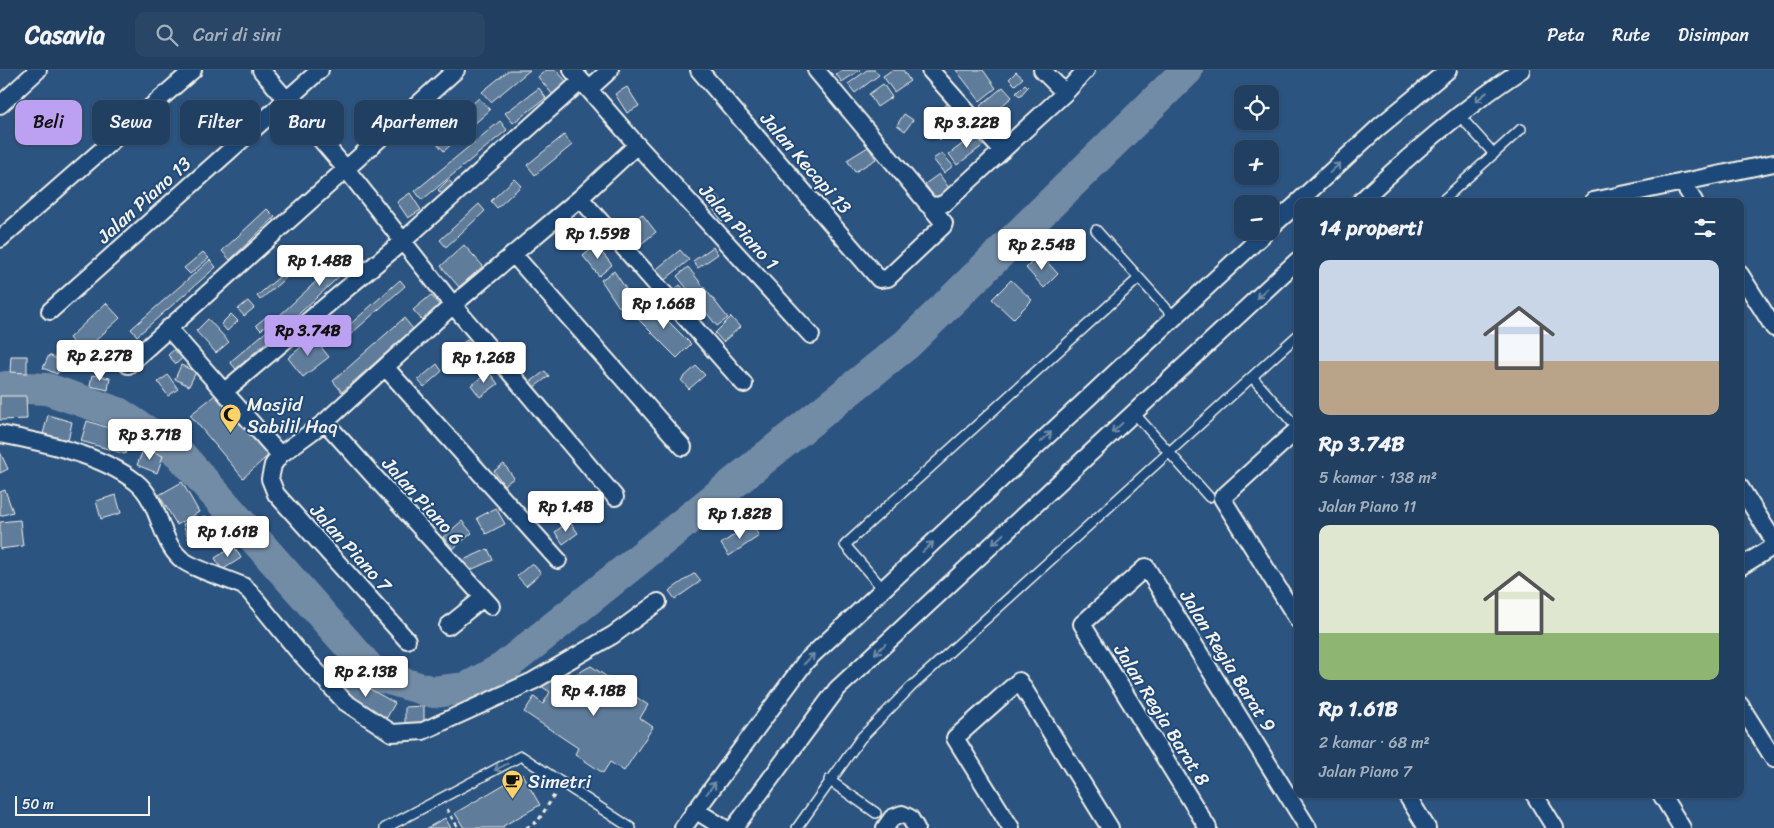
<!DOCTYPE html>
<html lang="id">
<meta charset="utf-8">
<style>
:root{--surface:#213f61;--page:#294667;--text:#f1f3f6;--muted:#a2afbd;--line:#3e5876;--accent:#bca0f2}
body{margin:0;font-family:Sriracha,sans-serif;background:var(--page);color:var(--text);height:100vh;display:flex;flex-direction:column;font-size:19px;white-space:nowrap}
*{box-sizing:border-box;margin:0}
p{font-size:16px;color:var(--muted)}
.icon{flex:none;width:28px;height:28px;fill:none;stroke:currentColor;stroke-width:2;stroke-linecap:round;stroke-linejoin:round}
.map{position:relative;flex:1;overflow:hidden}
.drawer{position:absolute;left:1294px;top:128px;width:450px;height:600px;display:flex;flex-direction:column;background:var(--surface);border-radius:10px;box-shadow:0 1px 4px #0004,0 0 0 1px var(--line)}
.drawer>*{flex:none}
.guide{position:absolute;left:15px;top:30px;width:475px;height:45px;display:flex;gap:10px}
.controls{position:absolute;left:1234px;top:15px;display:grid;gap:10px}
.controls a{display:grid;place-items:center;width:45px;height:45px;border-radius:10px;background:var(--surface);box-shadow:0 1px 4px #0004,0 0 0 1px var(--line);font-size:25px}
.scale{position:absolute;left:15px;bottom:12px;width:135px;box-sizing:border-box;padding-left:5px;border:2px solid #f4f1e8;border-top:0;font-size:14px;line-height:18px;white-space:nowrap;color:#f4f1e8;-webkit-text-stroke:4px #1f4a7a;paint-order:stroke}
.price{position:absolute;translate:-50% -42px;padding:0 11px;border-radius:5px;background:#fff;color:#222;font-size:16px;line-height:32px;filter:drop-shadow(0 1px 2px #0008)}
.price::after{content:'';position:absolute;left:50%;top:30px;width:15px;height:11px;margin-left:-8px;background:inherit;clip-path:polygon(0 0,100% 0,50% 100%)}
.price.current{background:var(--accent);color:#111}
ul{padding:0;list-style:none}
li{display:grid;align-content:center;gap:10px;height:265px;padding:0 25px}
li span{display:grid;place-items:center;height:155px;border-radius:10px;color:#555}
li>.icon{margin-inline-start:auto}
span .icon{width:90px;height:90px;fill:#fffc;stroke-width:1}
li b{font-size:21px}
h2{display:flex;justify-content:space-between;align-items:center;height:60px;padding:0 25px;font-size:21px}
.tag{padding:0 18px;border-radius:10px;background:var(--surface);box-shadow:0 1px 4px #0004,0 0 0 1px var(--line);font-size:18px;line-height:45px}
.tag.current{background:var(--accent);color:#111}
header{display:flex;align-items:center;gap:30px;box-sizing:border-box;height:70px;padding:0 25px;background:var(--surface);border-bottom:1px solid var(--line)}
header strong{font-size:24px}
nav{display:flex;gap:28px;margin-inline-start:auto;font-size:18px}
.search{width:350px;height:45px;background:var(--page);display:flex;align-items:center;gap:12px;box-sizing:border-box;padding:0 18px;border-radius:10px;color:var(--muted);font-size:19px}
.map>svg:first-child{display:block}
</style>
<header>
<strong>Casavia</strong>
<div class="search"><svg class="icon" aria-label="search" viewBox="0 0 24 24"><circle cx="10" cy="10" r="6"/><path d="M15 15l6 6"/></svg>Cari di sini</div>
<nav><a>Peta</a><a>Rute</a><a>Disimpan</a></nav>
</header>
<div class="map">
<svg width="1774" height="758" viewBox="0 0 1774 758">
<rect width="100%" height="100%" fill="#2c5481"/>
<filter id="ink" filterUnits="userSpaceOnUse"><feTurbulence type="fractalNoise" baseFrequency=".02" numOctaves="2"/><feDisplacementMap in="SourceGraphic" scale="10" xChannelSelector="R" yChannelSelector="G"/><feConvolveMatrix kernelMatrix="1 2 1 2 8 2 1 2 1" color-interpolation-filters="sRGB"/></filter>
<g filter="url(#ink)">
<g fill="none" stroke-linecap="round" stroke-linejoin="round">
<!-- river -->
<path stroke="#738ca6" stroke-width="32" d="M0 319 6 317 47 319 118 343 178 382 375 605 433 622 467 618 503 598 907 274 1187 0"/>
</g>
<!-- building -->
<path fill="#5e7b9a" stroke="#f4f1e8" d="M509 0H530L491 32 482 22Z
M546 0H556L572 18 558 31 538 7Z
M842 0H860L842 12 836 4Z
M867 0H875L879 5 855 23 848 14Z
M892 0H903L910 11 894 22 883 6Z
M956 0H983L996 18 980 31Z
M1016 2 1023 8 1015 15 1009 9Z
M883 14 892 27 877 37 869 24Z
M1025 14 1028 17 1020 26 1016 23Z
M627 17 639 36 627 43 615 24Z
M1003 17 1012 27 989 47 980 36Z
M539 18 546 28 513 53 505 43Z
M479 28 490 40 444 81 433 69Z
M949 32 964 49 940 70 926 53Z
M904 44 913 50 905 61 897 55Z
M500 51 507 60 422 130 415 121Z
M977 63 985 74 957 95 949 84Z
M564 65 572 75 535 105 527 95Z
M868 77 876 89 855 102 847 90Z
M942 83 953 96 944 103 933 89Z
M939 104 952 122 938 132 925 114Z
M514 109 521 116 497 138 491 131Z
M448 110 453 114 442 124 438 120Z
M410 123 421 140 408 148 397 132Z
M716 125 731 144 722 151 707 131Z
M479 134 485 141 446 177 440 170Z
M267 139 275 147 230 190 222 181Z
M642 144 656 162 641 174 627 157Z
M464 175 483 196 459 217 441 196Z
M596 175 612 195 599 206 583 186Z
M713 177 718 184 698 198 693 191Z
M352 178 360 187 287 255 279 246Z
M680 180 689 190 661 213 653 202Z
M203 182 209 188 190 204 184 198Z
M1040 184 1058 204 1044 218 1026 198Z
M210 190 216 197 137 266 131 259Z
M299 190 302 194 260 230 257 226Z
M688 197 728 248 717 256 677 206Z
M614 201 632 228 619 237 601 210Z
M400 210 405 216 342 272 337 266Z
M1011 210 1032 230 1013 249 992 229Z
M680 215 688 224 681 230 673 221Z
M431 225 440 236 423 251 413 240Z
M248 231 254 238 244 246 238 239Z
M106 233 120 248 82 283 69 268Z
M650 233 691 274 677 288 636 247Z
M231 244 238 251 227 261 221 254Z
M267 246 272 250 261 260 256 255Z
M731 247 740 257 723 272 715 263Z
M404 248 413 259 342 322 333 311Z
M208 249 229 272 216 283 196 261Z
M274 255 279 261 236 299 230 292Z
M313 267 329 287 303 307 288 288Z
M467 270 472 277 453 289 449 282Z
M180 274 188 283 176 294 168 285Z
M49 285 63 292 57 304 43 298Z
M11 286H27V303L10 302Z
M437 294 442 301 424 317 418 310Z
M181 295 196 302 189 316 175 309Z
M696 296 705 305 689 319 681 310Z
M545 301 549 306 533 318 529 313Z
M489 302 498 314 480 327 471 315Z
M92 305 110 308 108 320 90 316Z
M168 305 178 319 168 326 158 312Z
M219 322 272 382 243 408 190 345Z
M0 326H26L27 349 0 350Z
M48 345 72 352 68 371 43 364Z
M87 351 131 365 125 384 81 371Z
M144 378 163 386 157 403 137 395Z
M0 382 8 399 0 403Z
M504 394 514 408 504 415 494 401Z
M182 412 199 442 177 455 159 425Z
M5 420 13 442 0 446V422Z
M116 425 121 443 101 449 96 431Z
M496 438 505 454 486 464 477 448Z
M205 446 211 463 189 471 183 454Z
M20 450 23 476 0 479V452Z
M462 451 472 463 453 479 443 467Z
M569 451 578 463 563 474 555 462Z
M751 453 759 466 729 486 721 474Z
M234 476 241 488 222 500 215 488Z
M488 479 493 490 466 502 461 491Z
M532 493 541 503 526 516 517 506Z
M695 503 701 511 675 529 669 521Z
M591 596 648 635 640 648 653 657 624 701 610 692 603 703 575 684 578 678 524 642 534 627 543 634 550 622 538 614 556 604 564 610Z
M346 606 395 633 386 649 337 622Z
M424 636V655L405 656V637Z
M522 704 540 735 503 756 505 758H464L455 743Z
M445 748 451 758H427Z"/>
<g fill="none" stroke-linecap="round" stroke-linejoin="round">
<defs>
<path id="lane" d="M1459 45 1494 84
M1442 131 1521 59
M1096 160 1174 247
M1252 307 1292 352
M1134 343 1209 427
M883 519 845 475 1139 208
M829 710 876 743
M385 758 521 686 631 758
M797 758 861 668 911 617 1298 265"/>
<path id="street" d="M261 0 346 99 453 235 615 427
M572 0 637 75 811 265
M699 0 879 209 888 208 943 156 944 153 816 0
M930 0 1002 81
M1042 0 1065 23 1086 0
M589 19 610 0
M0 35 38 0
M1682 112 1694 131
M580 128 744 314
M1299 131 1379 57 1448 0
M1361 131C1411 84 1463 38 1521 0
M1593 131 1774 93
M927 134 938 136 945 133 1065 23
M1270 158 1298 133
M0 169 193 0
M514 185 683 377
M1740 204 1774 258
M50 241 320 0
M168 258 280 385
M128 295 456 0
M386 298 558 490
M225 321 403 171 581 11
M325 352 491 536
M1298 359 1222 428 1298 550
M0 364C42 372 102 385 136 412 160 431 159 469 180 488 190 498 228 509 243 516L249 521 297 580 345 632 392 663 423 661 533 611 613 565 658 532
M1740 417 1774 471
M1740 497 1774 476
M448 556 483 528
M407 570 276 424 270 409 273 395 280 385 325 352 453 235 580 128 637 75
M1740 635 1774 689
M1406 724 1427 758
M1534 724 1555 758
M1661 724 1682 758
M695 740 724 758
M683 758 806 591 1267 161
M734 758 837 619 1298 190
M885 758 892 748 902 744 910 748 916 758
M1011 758 955 668 1019 611 1110 758
M1208 758 1082 554 1146 497 1308 758"/>
</defs>
<!-- lane casing -->
<use href="#lane" stroke="#f4f1e8" stroke-width="12"/>
<!-- street casing -->
<use href="#street" stroke="#f4f1e8" stroke-width="20"/>
<!-- path -->
<path stroke="#f4f1e8" stroke-width="3" stroke-dasharray="4 4" stroke-linecap="butt" d="M447 739 458 758
M526 758 538 751 555 724"/>
<!-- lane -->
<use href="#lane" stroke="#1f4a7a" stroke-width="9"/>
<!-- street -->
<use href="#street" stroke="#1f4a7a" stroke-width="16"/>
</g>
<!-- one-way arrows -->
<defs><path id="oneway-shaft" d="M-6 0H5M1.5-3L5.5 0L1.5 3" fill="none" stroke-width="1.6" stroke-linecap="round" stroke-linejoin="round" transform="scale(1.25)"/></defs>
<g stroke="#748da6">
<use href="#oneway-shaft" transform="translate(1481 27) rotate(142)"/>
<use href="#oneway-shaft" transform="translate(1335 98) rotate(-43)"/>
<use href="#oneway-shaft" transform="translate(1262 223) rotate(137)"/>
<use href="#oneway-shaft" transform="translate(1117 358) rotate(137)"/>
<use href="#oneway-shaft" transform="translate(1046 367) rotate(-43)"/>
<use href="#oneway-shaft" transform="translate(998 469) rotate(137)"/>
<use href="#oneway-shaft" transform="translate(928 477) rotate(-43)"/>
<use href="#oneway-shaft" transform="translate(880 579) rotate(137)"/>
<use href="#oneway-shaft" transform="translate(809 589) rotate(-46)"/>
<use href="#oneway-shaft" transform="translate(501 697) rotate(153)"/>
<use href="#oneway-shaft" transform="translate(711 718) rotate(-53)"/>
</g>
</g>
<!-- icons -->
<defs>
<symbol id="mosque-pin" viewBox="-11 -11 22 30"><path d="M0 17L-7.5 6A9.5 9.5 0 1 1 7.5 6Z" fill="#ffd166" stroke="#1f4a7a"/><path d="M3.5-4.9A6 6 0 1 0 3.5 4.9A5 5 0 1 1 3.5-4.9Z" fill="#111"/></symbol>
<symbol id="cafe-pin" viewBox="-11 -11 22 30"><path d="M0 17L-7.5 6A9.5 9.5 0 1 1 7.5 6Z" fill="#ffd166" stroke="#1f4a7a"/><path d="M-5.5-4.5H6V0H3Q3 3.5 0 3.5H-2.5Q-5.5 3.5-5.5 0ZM3-3.2v2h1.7v-2ZM-6 4.5H4V6H-6Z" fill="#111"/></symbol>
</defs>
<g fill-rule="evenodd">
<use href="#mosque-pin" x="218" y="332" width="25" height="34"/>
<use href="#cafe-pin" x="500" y="698" width="25" height="34"/>
</g>
<g text-anchor="middle" dominant-baseline="central" stroke-width="4" stroke-linejoin="round" paint-order="stroke">
<!-- street labels -->
<g font-size="19" fill="#f4f1e8" stroke="#1f4a7a">
<text transform="translate(806 93) rotate(49)">Jalan Kecapi 13</text>
<text transform="translate(144 130) rotate(-42)">Jalan Piano 13</text>
<text transform="translate(739 157) rotate(48)">Jalan Piano 1</text>
<text transform="translate(423 431) rotate(48)">Jalan Piano 6</text>
<text transform="translate(351 478) rotate(48)">Jalan Piano 7</text>
<text transform="translate(1228 591) rotate(58)">Jalan Regia Barat 9</text>
<text transform="translate(1162 645) rotate(58)">Jalan Regia Barat 8</text>
</g>
<!-- poi labels -->
<g font-size="19" fill="#f4f1e8" stroke="#1f4a7a" text-anchor="start">
<text x="247" y="334">Masjid<tspan x="247" dy="22">Sabilil Haq</tspan></text>
<text x="528" y="711">Simetri</text>
</g>
</g>
</svg>
<div class="controls">
<a><svg class="icon" aria-label="locate" viewBox="0 0 24 24"><circle cx="12" cy="12" r="6"/><path d="M12 2v4M12 18v4M2 12h4M18 12h4"/></svg></a>
<a>+</a>
<a>−</a>
</div>
<div class="scale">50 m</div>
<b class="price" style="left:967px;top:79px">Rp 3.22B</b>
<b class="price" style="left:598px;top:190px">Rp 1.59B</b>
<b class="price" style="left:1042px;top:201px">Rp 2.54B</b>
<b class="price" style="left:320px;top:217px">Rp 1.48B</b>
<b class="price" style="left:664px;top:260px">Rp 1.66B</b>
<b class="price current" style="left:308px;top:287px">Rp 3.74B</b>
<b class="price" style="left:100px;top:312px">Rp 2.27B</b>
<b class="price" style="left:484px;top:314px">Rp 1.26B</b>
<b class="price" style="left:150px;top:391px">Rp 3.71B</b>
<b class="price" style="left:566px;top:463px">Rp 1.4B</b>
<b class="price" style="left:740px;top:470px">Rp 1.82B</b>
<b class="price" style="left:228px;top:488px">Rp 1.61B</b>
<b class="price" style="left:366px;top:628px">Rp 2.13B</b>
<b class="price" style="left:594px;top:647px">Rp 4.18B</b>
<div class="guide">
<a class="tag current">Beli</a>
<a class="tag">Sewa</a>
<a class="tag">Filter</a>
<a class="tag">Baru</a>
<a class="tag">Apartemen</a>
</div>
<section class="drawer">
<h2>14 properti<svg class="icon" aria-label="filters" viewBox="0 0 24 24"><path d="M4 7h16M4 17h16"/><circle cx="9" cy="7" r="2"/><circle cx="15" cy="17" r="2"/></svg></h2>
<ul>
<li><span style="background:linear-gradient(#c9d6e8 65%,#b9a48a 0)"><svg class="icon" aria-label="home" viewBox="0 0 24 24"><path d="M3 11l9-7 9 7M6 9v11h12V9"/></svg></span><div><b>Rp 3.74B</b><p>5 kamar · 138 m²</p><p>Jalan Piano 11</p></div></li>
<li><span style="background:linear-gradient(#dfe7d0 70%,#8fb573 0)"><svg class="icon" aria-label="home" viewBox="0 0 24 24"><path d="M3 11l9-7 9 7M6 9v11h12V9"/></svg></span><div><b>Rp 1.61B</b><p>2 kamar · 68 m²</p><p>Jalan Piano 7</p></div></li>
</ul>
</section>
</div>
